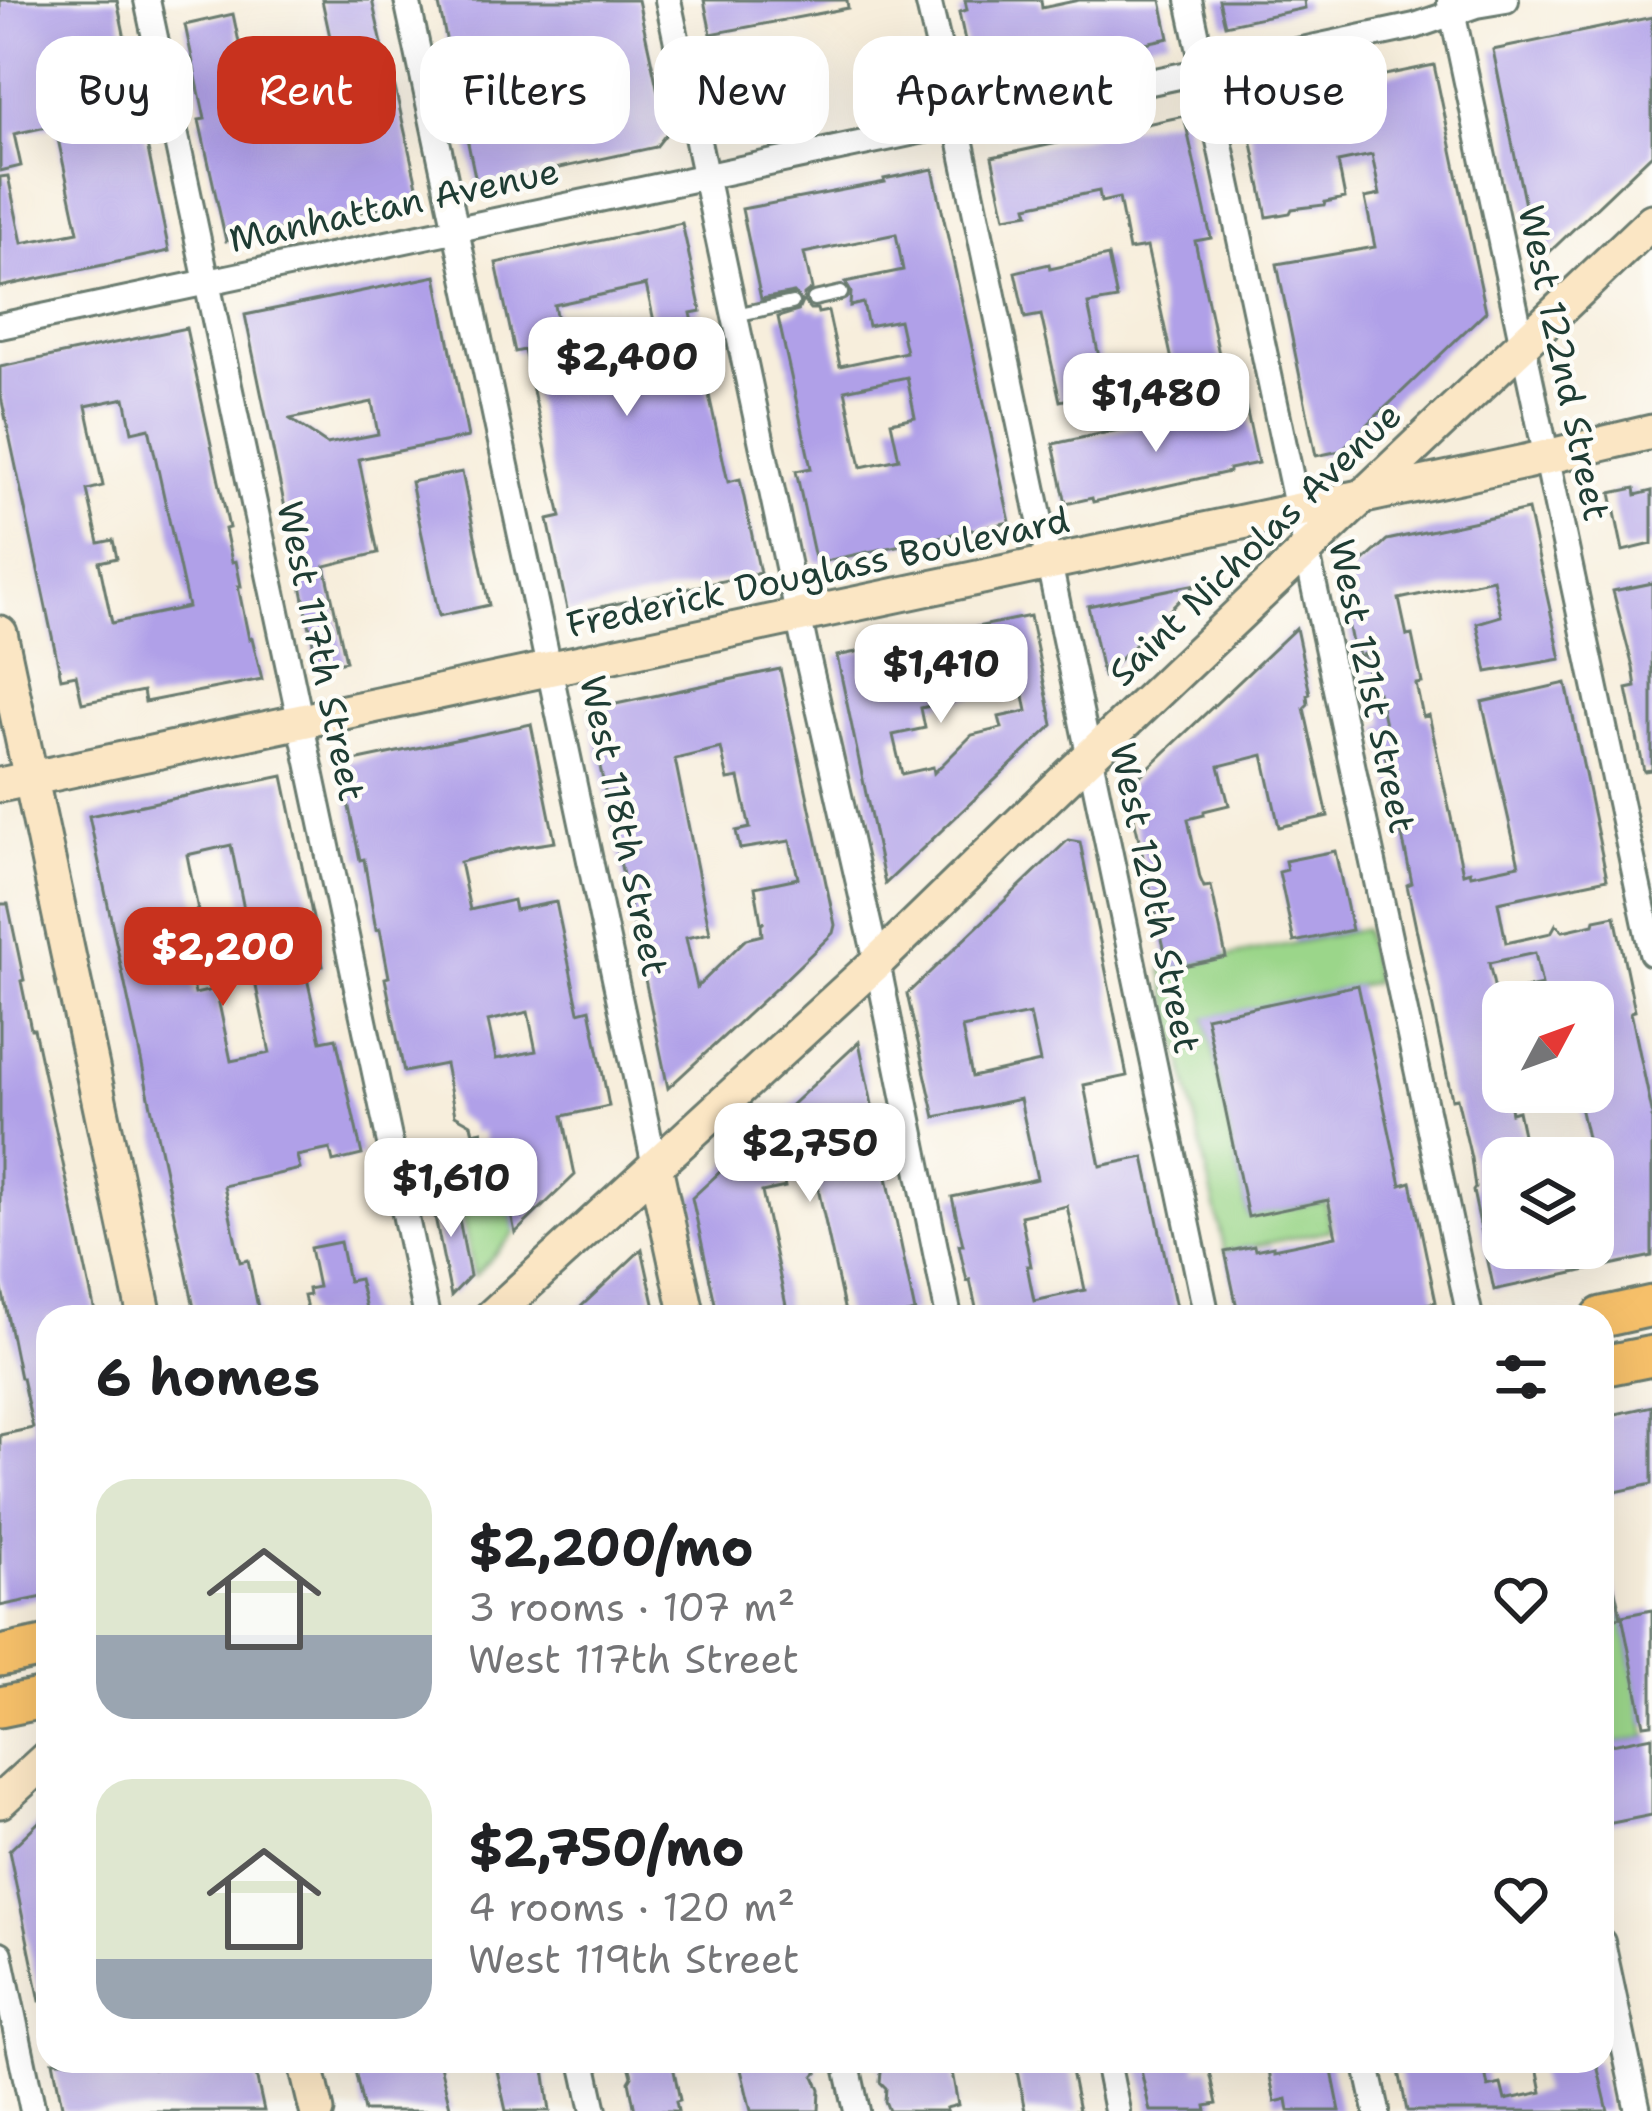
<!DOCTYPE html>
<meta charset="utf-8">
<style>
:root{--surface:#fff;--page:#f2f2f2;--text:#202124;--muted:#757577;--accent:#c8321e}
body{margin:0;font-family:"Shantell Sans",sans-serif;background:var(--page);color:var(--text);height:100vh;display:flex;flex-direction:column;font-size:45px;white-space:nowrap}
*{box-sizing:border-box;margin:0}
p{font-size:39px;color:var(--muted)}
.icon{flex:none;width:66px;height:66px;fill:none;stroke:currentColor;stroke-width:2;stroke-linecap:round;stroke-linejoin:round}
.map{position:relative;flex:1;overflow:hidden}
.sheet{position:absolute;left:36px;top:1305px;width:1578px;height:768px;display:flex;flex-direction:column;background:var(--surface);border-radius:36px;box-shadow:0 12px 48px #0002}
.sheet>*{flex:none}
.guide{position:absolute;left:36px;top:36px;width:1581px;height:108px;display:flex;gap:24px}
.needle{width:78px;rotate:49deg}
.fabs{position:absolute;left:1482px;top:981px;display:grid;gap:24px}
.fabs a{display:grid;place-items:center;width:132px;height:132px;border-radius:24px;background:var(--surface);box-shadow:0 12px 48px #0002;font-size:60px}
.price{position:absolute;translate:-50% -102px;padding:0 27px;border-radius:24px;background:#fff;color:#222;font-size:39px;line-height:78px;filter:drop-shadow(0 3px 6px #0008)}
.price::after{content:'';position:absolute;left:50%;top:72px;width:36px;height:27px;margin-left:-18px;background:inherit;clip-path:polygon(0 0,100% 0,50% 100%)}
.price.current{background:var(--accent);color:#fff}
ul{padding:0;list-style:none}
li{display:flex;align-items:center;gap:36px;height:300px;padding:0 60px}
li span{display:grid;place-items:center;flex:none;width:336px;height:240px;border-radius:36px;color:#555}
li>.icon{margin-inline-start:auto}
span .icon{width:144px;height:144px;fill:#fffc;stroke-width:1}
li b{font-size:51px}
h2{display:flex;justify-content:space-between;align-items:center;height:144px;padding:0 60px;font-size:51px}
.tag{padding:0 42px;border-radius:36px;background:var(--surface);box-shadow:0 12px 48px #0002;font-size:42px;line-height:108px}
.tag.current{background:var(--accent);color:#fff}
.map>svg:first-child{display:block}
</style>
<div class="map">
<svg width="1652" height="2111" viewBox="0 0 1652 2111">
<rect width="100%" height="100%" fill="#fdfcf7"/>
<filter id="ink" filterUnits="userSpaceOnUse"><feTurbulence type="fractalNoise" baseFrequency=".00833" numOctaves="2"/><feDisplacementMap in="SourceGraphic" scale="24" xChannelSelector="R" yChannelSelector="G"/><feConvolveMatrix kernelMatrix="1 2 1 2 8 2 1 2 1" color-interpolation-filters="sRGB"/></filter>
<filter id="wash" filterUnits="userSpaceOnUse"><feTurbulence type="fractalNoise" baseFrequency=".004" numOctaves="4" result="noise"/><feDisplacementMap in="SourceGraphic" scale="48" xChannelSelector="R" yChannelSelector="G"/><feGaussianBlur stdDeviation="2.7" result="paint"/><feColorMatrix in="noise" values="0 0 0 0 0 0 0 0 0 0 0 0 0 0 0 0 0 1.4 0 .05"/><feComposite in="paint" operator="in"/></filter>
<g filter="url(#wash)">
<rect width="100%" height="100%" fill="#f7eedc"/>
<!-- green -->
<path fill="#9bd68a" stroke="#5d8a5f" stroke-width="3" d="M1364 929 1375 982 1206 1018 1248 1216 1325 1201 1331 1230 1225 1252 1162 970Z
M498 1150 515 1233 474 1276 452 1160Z
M1622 1616 1647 1737 1602 1746V1621Z"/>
<g id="blocks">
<!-- building -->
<path fill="#b0a0e8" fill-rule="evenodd" d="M0 0H117L169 251 0 287V177L8 176 22 243 78 232 55 125 14 134 21 166 0 171Z
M322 0H372L390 79H393L420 199 226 241 199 120 205 119 185 25 233 14 254 113 288 106V109L343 97Z
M438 0H638L667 133 656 147 477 186Z
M704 0H847L848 8 711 34Z
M965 0H1041L1042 8 1079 0H1161L1169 38 973 79 959 12 967 10Z
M1219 0H1304L1305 8 1225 25Z
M1652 17V154L1537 264 1493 50Z
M1434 65 1486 311 1340 451 1316 456 1277 264 1375 247 1365 198 1380 195 1372 155 1338 162 1345 198 1325 202 1324 205 1292 209 1290 213 1267 217 1244 104Z
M1184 116 1211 238 1195 241 1223 373 1177 383 1147 247 1129 250 1119 198 1101 202 1099 191 1027 206 1029 213 1005 217 992 157Z
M933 169 1010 522 816 563 796 471 811 468 778 317 798 311 802 302 794 293 761 299 742 209 885 182 884 179ZM896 234 903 270 845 282 851 292 850 306 863 303 868 326 899 320 906 352 840 366 828 311 818 313 817 309H810L804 302V295L812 289 804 253ZM907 377 915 417 891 422 899 459 861 467 845 390Z
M682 223 701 311 691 313 728 482 740 479 760 573 568 614 548 520 561 517 524 350 515 352 496 263ZM646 285 654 321 561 342 554 305Z
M1108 256 1117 299 1088 304 1106 391 1060 401 1041 315 1025 318 1015 272 1049 264 1050 269Z
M436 276 468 437 359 459 378 553 325 566 346 661 318 667 245 315ZM372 402 378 434 327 444 290 419Z
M186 328 229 528 225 529 232 562 236 561 241 586H238L249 639 252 638 262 679 145 702 143 691 82 703 76 675 61 678 0 392V367ZM125 398 132 432 149 428 188 607 112 623 99 562 117 558 113 540 99 543 87 490 103 486 86 406Z
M1245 403 1258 463 1229 469V472L1093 502 1092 498 1066 504 1053 444Z
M462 472 489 605 439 616 411 482Z
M1635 488 1636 495 1652 491V544L1623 551 1611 493Z
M1528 510 1561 659 1487 672 1477 623 1501 616 1493 579 1399 599 1407 636 1412 635 1422 683 1416 684 1423 717 1429 715 1463 873 1470 871 1471 875 1519 865 1482 702 1566 683 1607 879 1498 902 1506 943 1551 933 1556 924 1563 931 1594 924 1595 920 1615 916 1635 1011 1631 1012 1652 1112V1256L1494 1290 1473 1191 1475 1188 1471 1158 1457 1098 1452 1099 1407 885 1412 883 1379 726 1385 724 1378 692 1372 693 1364 654 1359 656 1357 647 1353 648 1340 583 1387 540ZM1535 953 1542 985 1496 995 1489 963ZM1503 1002H1593V1095L1578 1098 1588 1142 1582 1144 1585 1158H1593V1248H1503V1158H1528L1518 1111 1511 1113 1507 1092H1503Z
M1652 583V770L1644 771 1627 689 1636 687 1633 667 1613 591Z
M1196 584 1103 676 1088 606Z
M1030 616 1053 725 885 884 837 656ZM1020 676 1027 711 999 717 1002 728 972 735 934 773 933 767 902 774 893 735 925 728 921 708 989 693 988 684Z
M1296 628 1310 694 1307 695 1308 704 1304 708 1328 816 1279 827 1263 755 1219 766 1229 805 1204 811V815L1188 819 1200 878 1204 887 1211 886 1226 957 1169 969 1127 788Z
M780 669 835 925 833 933 774 990 668 1088 588 710ZM721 748 728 780 739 778 750 828 736 831 740 849 790 841 798 878 755 887 761 923 764 922 761 925 762 935 746 939 697 987 686 938 710 933 675 759Z
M531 724 555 842 516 848 460 862 470 910 513 900 515 910 556 902 579 1012 590 1009 609 1106 563 1116 575 1175 515 1233 498 1150 487 1152 482 1131 473 1133 471 1124 455 1115 445 1064 404 1072 385 978 389 977 380 929 376 930 364 859 360 860 340 764ZM528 1012 536 1051 496 1059 488 1021Z
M283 776 323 966 305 969 321 1041 336 1038 362 1155 333 1162 330 1149 297 1156 300 1169 224 1186 240 1262 248 1260 260 1317H196L89 816ZM231 845 254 959 242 962 246 978 254 977 270 1053 231 1061 216 989 195 994 178 917 198 910 187 855Z
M1068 840 1080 842 1127 1076 1084 1085 1100 1166 1144 1157 1178 1317H978L970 1280 967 1281 959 1245H963L952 1197 1037 1179 1020 1099 935 1117 907 994ZM1030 1014 1040 1062 972 1077 962 1028ZM1067 1206 1085 1290 1034 1301 1027 1266H1031L1021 1216Z
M1335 851 1352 930 1294 942 1279 872 1287 870 1285 861Z
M0 904H8L24 980 21 981 31 1029H34L96 1317H48V1596L0 1606V1435L33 1428 22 1378H20L0 1279Z
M1358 985 1401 1185 1411 1182 1436 1302 1364 1317H1239L1225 1252 1254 1246 1255 1250 1273 1246V1249L1336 1236 1328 1200 1248 1217 1206 1017Z
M859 1042 915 1312 893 1317H846L811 1156 780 1162 785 1187 762 1192 788 1315 718 1317 692 1198Z
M454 1193 470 1276 451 1296 431 1197Z
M340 1242 348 1281 359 1279 368 1317H309L304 1296 309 1295 308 1289 318 1287 310 1248Z
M642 1249 657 1317H570Z
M1652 1406V1484L1602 1495V1417Z
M1602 1564H1609L1621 1617 1602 1621Z
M1652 1610V1724L1644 1725 1622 1616Z
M1652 1736V1815L1607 1824 1602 1803V1746Z
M48 1813V2001H40L9 1851Z
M53 2061H153L154 2069 194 2061H253L264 2111H63Z
M353 2061H439L451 2111H364Z
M495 2061H543L550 2111H506Z
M628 2061H672L680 2100 676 2101 678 2111H635L629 2081 632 2076Z
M739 2061H815L818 2072 814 2076 820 2090 819 2111H751Z
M875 2061H950L958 2105 946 2108 947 2111H889L885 2101 886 2088 880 2082 881 2072Z
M1015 2061H1069L1079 2111H1025Z
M1139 2061H1196L1197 2070 1209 2067 1217 2104 1206 2106 1207 2111H1150Z
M1267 2061H1330L1340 2111H1289L1287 2099 1275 2102Z
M1397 2061H1483L1488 2087 1501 2084 1505 2100 1542 2092 1536 2061H1596L1608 2111H1407Z"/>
</g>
</g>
<g filter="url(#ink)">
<use href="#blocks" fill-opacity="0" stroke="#6b7b6f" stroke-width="3"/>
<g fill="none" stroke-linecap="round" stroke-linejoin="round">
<defs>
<path id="lane" d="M814 299 841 293
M735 315 792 303"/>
<path id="street" d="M147 0 427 1317
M407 0 655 1166
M668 0 805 647 877 962 949 1317
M928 0 957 124 1207 1317
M1189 0 1470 1317
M1450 2 1652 953
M0 326 1415 26 1476 5 1506 0
M1602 1942 1638 2111
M0 1954 33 2111
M583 2061 594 2111
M846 2061 857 2111
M1107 2061 1117 2111
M1366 2061 1377 2111"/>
<path id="secondary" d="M0 633 145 1317
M0 785 1525 462 1652 432
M655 1166 688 1317
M491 1317 877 962 1071 774 1652 221
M0 1801 48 1757
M305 2061 317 2111"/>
<path id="primary" d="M1602 1317 1652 1306
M1602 1366 1652 1356
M0 1656 48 1646
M0 1707 48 1697"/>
</defs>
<!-- lane casing -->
<use href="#lane" stroke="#6b7b6f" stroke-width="18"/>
<!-- street casing -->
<use href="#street" stroke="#6b7b6f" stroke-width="30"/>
<!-- secondary casing -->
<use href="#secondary" stroke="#6b7b6f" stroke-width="39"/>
<!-- primary casing -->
<use href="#primary" stroke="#6b7b6f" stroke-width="45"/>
<!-- lane -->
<use href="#lane" stroke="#fff" stroke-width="12"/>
<!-- street -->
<use href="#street" stroke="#fff" stroke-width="24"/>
<!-- secondary -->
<use href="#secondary" stroke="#fbe6c4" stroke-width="33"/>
<!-- primary -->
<use href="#primary" stroke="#f6c06b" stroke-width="39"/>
</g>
</g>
<g text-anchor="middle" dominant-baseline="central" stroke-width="9" stroke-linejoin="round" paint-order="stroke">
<!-- street labels -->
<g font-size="36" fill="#1f3d34" stroke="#fdfcf7">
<text transform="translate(394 205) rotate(-12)">Manhattan Avenue</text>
<text transform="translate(1564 363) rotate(78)">West 122nd Street</text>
<text transform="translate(1255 544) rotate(-44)">Saint Nicholas Avenue</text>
<text transform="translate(818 572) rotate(-12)">Frederick Douglass Boulevard</text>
<text transform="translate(321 651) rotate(78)">West 117th Street</text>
<text transform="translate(1372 686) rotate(78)">West 121st Street</text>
<text transform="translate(624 826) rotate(78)">West 118th Street</text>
<text transform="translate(1155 898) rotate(78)">West 120th Street</text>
</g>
</g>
</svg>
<div class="fabs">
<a><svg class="needle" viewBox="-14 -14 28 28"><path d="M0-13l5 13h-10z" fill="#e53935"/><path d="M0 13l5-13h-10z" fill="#757577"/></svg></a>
<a><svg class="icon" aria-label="layers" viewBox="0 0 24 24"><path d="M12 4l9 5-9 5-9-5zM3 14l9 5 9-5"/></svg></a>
</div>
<b class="price" style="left:627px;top:419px">$2,400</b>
<b class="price" style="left:1156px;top:455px">$1,480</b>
<b class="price" style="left:941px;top:726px">$1,410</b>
<b class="price current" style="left:223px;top:1009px">$2,200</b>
<b class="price" style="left:810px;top:1205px">$2,750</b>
<b class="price" style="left:451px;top:1240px">$1,610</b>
<div class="guide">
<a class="tag">Buy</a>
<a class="tag current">Rent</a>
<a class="tag">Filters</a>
<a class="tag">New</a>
<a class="tag">Apartment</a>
<a class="tag">House</a>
</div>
<section class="sheet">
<h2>6 homes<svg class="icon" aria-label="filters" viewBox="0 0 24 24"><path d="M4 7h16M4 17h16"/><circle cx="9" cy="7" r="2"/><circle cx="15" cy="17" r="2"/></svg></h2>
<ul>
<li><span style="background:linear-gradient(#dfe7d0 65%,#9aa5b1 0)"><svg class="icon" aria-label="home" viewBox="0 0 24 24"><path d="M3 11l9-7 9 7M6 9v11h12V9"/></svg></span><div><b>$2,200/mo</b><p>3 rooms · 107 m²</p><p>West 117th Street</p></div><svg class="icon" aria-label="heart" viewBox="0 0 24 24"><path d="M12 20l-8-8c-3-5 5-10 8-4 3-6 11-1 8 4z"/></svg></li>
<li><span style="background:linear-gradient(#dfe7d0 75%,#9aa5b1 0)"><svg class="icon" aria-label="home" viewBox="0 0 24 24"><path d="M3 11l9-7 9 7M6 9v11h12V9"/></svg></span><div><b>$2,750/mo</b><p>4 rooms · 120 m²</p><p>West 119th Street</p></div><svg class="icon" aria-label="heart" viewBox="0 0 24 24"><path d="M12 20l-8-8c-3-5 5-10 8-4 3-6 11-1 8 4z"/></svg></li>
</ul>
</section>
</div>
